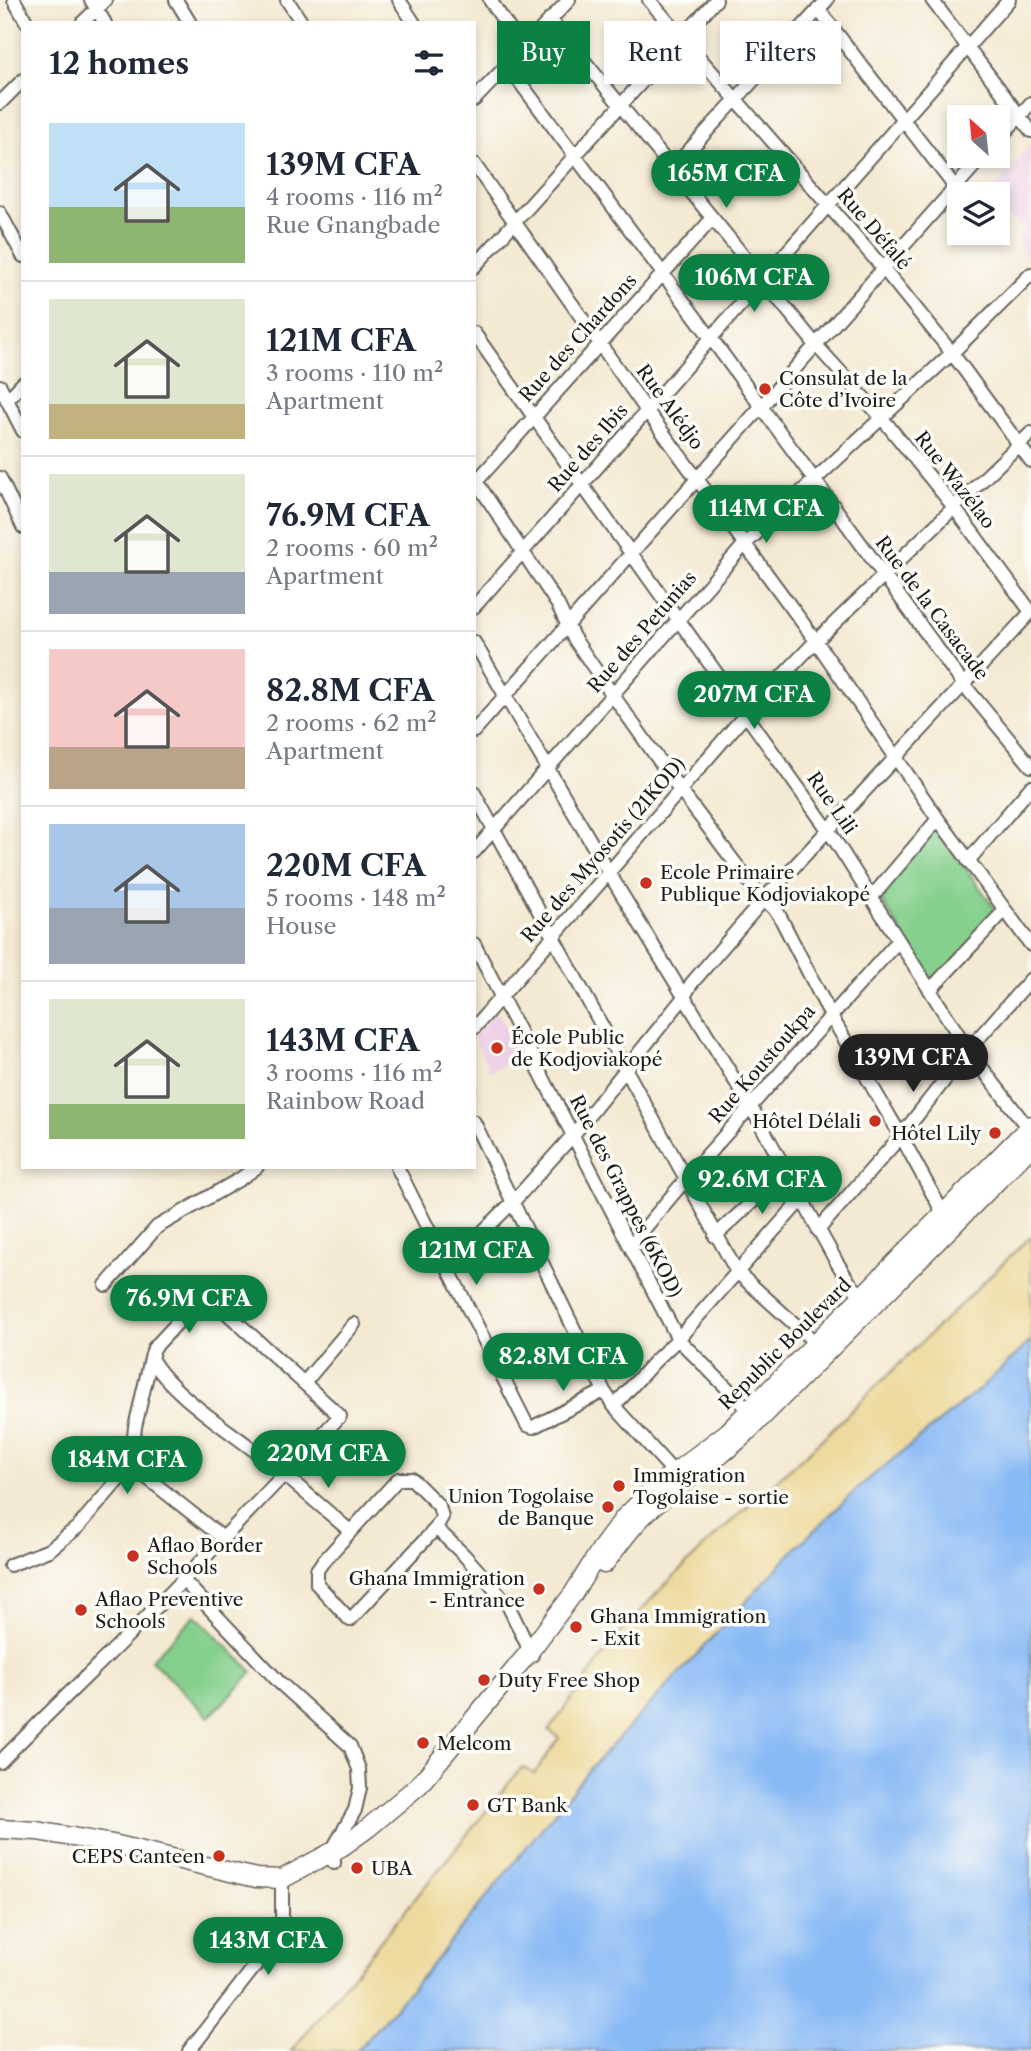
<!DOCTYPE html>
<meta charset="utf-8">
<style>
:root{--surface:#fff;--page:#f2f2f3;--text:#1f2937;--muted:#747a83;--line:#e0e1e3;--accent:#0b8043}
body{margin:0;font-family:"Libre Caslon Text",serif;background:var(--page);color:var(--text);height:100vh;display:flex;flex-direction:column;font-size:26px;white-space:nowrap}
*{box-sizing:border-box;margin:0}
p{font-size:23px;color:var(--muted)}
.icon{flex:none;width:38px;height:38px;fill:none;stroke:currentColor;stroke-width:2;stroke-linecap:round;stroke-linejoin:round}
.map{position:relative;flex:1;overflow:hidden}
.side{position:absolute;left:21px;top:21px;width:455px;height:1148px;display:flex;flex-direction:column;background:var(--surface);border-radius:0px;box-shadow:0 4px 10px #0003}
.side>*{flex:none}
.top-card{position:absolute;left:497px;top:21px;width:429px;height:63px;display:flex;gap:14px}
.needle{width:46px;rotate:333deg}
.fabs{position:absolute;left:947px;top:105px;display:grid;gap:14px}
.fabs a{display:grid;place-items:center;width:63px;height:63px;border-radius:0px;background:var(--surface);box-shadow:0 4px 10px #0003;font-size:35px}
.price{position:absolute;translate:-50% -60px;padding:0 16px;border-radius:24px;background:var(--accent);color:#fff;font-size:23px;line-height:46px;filter:drop-shadow(0 2px 4px #0008)}
.price::after{content:'';position:absolute;left:50%;top:42px;width:21px;height:16px;margin-left:-10px;background:inherit;clip-path:polygon(0 0,100% 0,50% 100%)}
.price.on{background:#222;color:#fff}
ul{padding:0;list-style:none}
li{display:flex;align-items:center;gap:21px;height:175px;padding:0 28px}
li+li{border-top:2px solid var(--line)}
li span{display:grid;place-items:center;flex:none;width:196px;height:140px;border-radius:0px;color:#555}
li>.icon{margin-inline-start:auto}
span .icon{width:84px;height:84px;fill:#fffc;stroke-width:1}
li b{font-size:30px}
h2{display:flex;justify-content:space-between;align-items:center;height:84px;padding:0 28px;font-size:30px}
.pill{padding:0 24px;border-radius:0px;background:var(--surface);box-shadow:0 4px 10px #0003;font-size:24px;line-height:63px}
.pill.on{background:var(--accent);color:#fff}
.map>svg:first-child{display:block}
</style>
<div class="map">
<svg width="1031" height="2051" viewBox="0 0 1031 2051">
<rect width="100%" height="100%" fill="#fdfcf7"/>
<filter id="ink" filterUnits="userSpaceOnUse"><feTurbulence type="fractalNoise" baseFrequency=".0143" numOctaves="2"/><feDisplacementMap in="SourceGraphic" scale="14" xChannelSelector="R" yChannelSelector="G"/><feConvolveMatrix kernelMatrix="1 2 1 2 8 2 1 2 1" color-interpolation-filters="sRGB"/></filter>
<filter id="wash" filterUnits="userSpaceOnUse"><feTurbulence type="fractalNoise" baseFrequency=".00686" numOctaves="4" result="noise"/><feDisplacementMap in="SourceGraphic" scale="28" xChannelSelector="R" yChannelSelector="G"/><feGaussianBlur stdDeviation="1.57" result="paint"/><feColorMatrix in="noise" values="0 0 0 0 0 0 0 0 0 0 0 0 0 0 0 0 0 1.4 0 .05"/><feComposite in="paint" operator="in"/></filter>
<g filter="url(#wash)">
<rect width="100%" height="100%" fill="#f4e9d2"/>
<!-- built -->
<path fill="#eed0e7" d="M1031 144V268L1017 238 1026 231 998 209V194H989Z
M493 1014H499L519 1057 490 1072 474 1037Z"/>
<!-- green -->
<path fill="#85d08d" stroke="#507654" stroke-width="2" d="M935 826 998 913 934 984 878 895Z
M195 1615 253 1672 209 1717 151 1660Z"/>
<!-- sand -->
<path fill="#eeda9e" stroke="#857b5d" stroke-width="2" d="M1031 1236V1341L981 1388 859 1487 797 1547 587 1772 435 1961 357 2051H291L522 1767 534 1774 559 1738 549 1730 617 1636 660 1590 713 1538 819 1442Z"/>
<!-- water -->
<path fill="#88baf5" stroke="#526b88" stroke-width="2" d="M1031 1341V2051H357L435 1961 587 1772 797 1547 859 1487 981 1388Z"/>
</g>
<g filter="url(#ink)">
<g fill="none" stroke-linecap="round" stroke-linejoin="round">
<defs>
<path id="minor" d="M14 0 27 23
M91 0 105 23
M176 0 190 23
M287 0 302 23
M399 0 414 23
M490 0 522 48
M649 0 883 268 952 353 1031 461
M932 0 1031 131
M818 9 955 187
M82 23 106 0
M507 65 711 338 964 685 1031 766
M474 100 569 0
M0 103 23 80
M998 140 1031 103
M474 164 647 411 816 641 938 819 1031 945
M673 168 827 0
M0 213 23 256
M474 267 716 0
M474 333 829 831 968 1050 1028 1128
M0 386 23 431
M7 400 23 383
M0 478 23 527
M474 478 558 605 573 637 612 694 680 790 754 888 778 913 831 1016 901 1136 944 1215
M474 484 712 219
M474 607 1009 0
M474 642 609 873 751 1107 836 1261 851 1285 866 1299
M474 731 983 156
M474 793 737 1272 820 1347
M474 852 745 544 952 353 1031 274
M968 861 1031 787
M871 898 938 819
M474 944 678 1339 749 1410
M930 990 1005 910
M474 1028 746 714 816 641 1031 433
M474 1122 604 1391 614 1406 678 1477
M397 1167 527 1425 533 1427 604 1391
M818 1230 901 1136 968 1050 1031 979
M715 1236 786 1171
M630 1246 685 1180 898 941
M447 1267 513 1202 573 1135 684 997 691 984 764 899 1031 612 953 506 882 418 816 345 550 19
M106 1285 157 1227 240 1179 257 1167
M304 1383 354 1324
M614 1406 654 1362 678 1339 801 1200
M131 1465 223 1538
M436 1528 442 1517 439 1506 412 1479H398L322 1563 317 1570V1584L350 1620 436 1528 464 1555 507 1603 532 1655
M10 1565 49 1550 78 1527 131 1465 135 1427 151 1358
M183 1580 279 1682 350 1746 359 1769 360 1788 355 1810 334 1847V1863
M0 1762C61 1700 125 1640 185 1578 237 1524 288 1470 340 1416L205 1293 154 1348 151 1358C170 1393 227 1429 259 1454 290 1479 320 1505 350 1531
M189 2051 280 1934 282 1925V1879"/>
<path id="highway" d="M604 1564C620 1544 634 1522 654 1506 683 1481 716 1461 744 1435L1031 1147
M0 1829 37 1831 113 1844 256 1878 282 1879 343 1846 368 1828 419 1785 530 1651 573 1594 601 1549 625 1517 658 1485 728 1432 1031 1125"/>
</defs>
<!-- minor casing -->
<use href="#minor" stroke="#68645c" stroke-width="16"/>
<!-- highway casing -->
<use href="#highway" stroke="#68645c" stroke-width="21"/>
<!-- minor -->
<use href="#minor" stroke="#fff" stroke-width="12"/>
<!-- highway -->
<use href="#highway" stroke="#fff" stroke-width="18"/>
</g>
</g>
<!-- markers -->
<g fill="#c8321e" stroke="#fdfcf7" stroke-width="2.5">
<circle cx="765" cy="389" r="7"/>
<circle cx="646" cy="883" r="7"/>
<circle cx="497" cy="1048" r="7"/>
<circle cx="875" cy="1121" r="7"/>
<circle cx="995" cy="1133" r="7"/>
<circle cx="619" cy="1486" r="7"/>
<circle cx="608" cy="1507" r="7"/>
<circle cx="133" cy="1556" r="7"/>
<circle cx="539" cy="1589" r="7"/>
<circle cx="81" cy="1610" r="7"/>
<circle cx="576" cy="1627" r="7"/>
<circle cx="484" cy="1680" r="7"/>
<circle cx="423" cy="1743" r="7"/>
<circle cx="473" cy="1805" r="7"/>
<circle cx="219" cy="1856" r="7"/>
<circle cx="357" cy="1868" r="7"/>
</g>
<g text-anchor="middle" dominant-baseline="central" stroke-width="7" stroke-linejoin="round" paint-order="stroke">
<!-- street labels -->
<g font-size="19" fill="#1c1c1c" stroke="#fdfcf7">
<text transform="translate(874 229) rotate(49)">Rue Défalé</text>
<text transform="translate(578 338) rotate(-48)">Rue des Chardons</text>
<text transform="translate(670 407) rotate(54)">Rue Alédjo</text>
<text transform="translate(588 448) rotate(-49)">Rue des Ibis</text>
<text transform="translate(955 480) rotate(52)">Rue Wazélao</text>
<text transform="translate(932 608) rotate(53)">Rue de la Casacade</text>
<text transform="translate(642 632) rotate(-49)">Rue des Petunias</text>
<text transform="translate(832 803) rotate(55)">Rue Lili</text>
<text transform="translate(603 850) rotate(-49)">Rue des Myosotis (21KOD)</text>
<text transform="translate(762 1064) rotate(-49)">Rue Koustoukpa</text>
<text transform="translate(626 1196) rotate(63)">Rue des Grappes (6KOD)</text>
<text transform="translate(785 1344) rotate(-45)">Republic Boulevard</text>
</g>
<!-- poi labels -->
<g font-size="19" fill="#1c1c1c" stroke="#fdfcf7" text-anchor="start">
<text x="779" y="378">Consulat de la<tspan x="779" dy="22">Côte d’Ivoire</tspan></text>
<text x="660" y="872">Ecole Primaire<tspan x="660" dy="22">Publique Kodjoviakopé</tspan></text>
<text x="511" y="1037">École Public<tspan x="511" dy="22">de Kodjoviakopé</tspan></text>
<text x="861" y="1121" text-anchor="end">Hôtel Délali</text>
<text x="981" y="1133" text-anchor="end">Hôtel Lily</text>
<text x="633" y="1475">Immigration<tspan x="633" dy="22">Togolaise - sortie</tspan></text>
<text x="594" y="1496" text-anchor="end">Union Togolaise<tspan x="594" dy="22">de Banque</tspan></text>
<text x="147" y="1545">Aflao Border<tspan x="147" dy="22">Schools</tspan></text>
<text x="525" y="1578" text-anchor="end">Ghana Immigration<tspan x="525" dy="22">- Entrance</tspan></text>
<text x="95" y="1599">Aflao Preventive<tspan x="95" dy="22">Schools</tspan></text>
<text x="590" y="1616">Ghana Immigration<tspan x="590" dy="22">- Exit</tspan></text>
<text x="498" y="1680">Duty Free Shop</text>
<text x="437" y="1743">Melcom</text>
<text x="487" y="1805">GT Bank</text>
<text x="205" y="1856" text-anchor="end">CEPS Canteen</text>
<text x="371" y="1868">UBA</text>
</g>
</g>
</svg>
<div class="fabs">
<a><svg class="needle" viewBox="-14 -14 28 28"><path d="M0-13l5 13h-10z" fill="#e53935"/><path d="M0 13l5-13h-10z" fill="#747a83"/></svg></a>
<a><svg class="icon" aria-label="layers" viewBox="0 0 24 24"><path d="M12 4l9 5-9 5-9-5zM3 14l9 5 9-5"/></svg></a>
</div>
<b class="price" style="left:726px;top:210px">165M CFA</b>
<b class="price" style="left:754px;top:314px">106M CFA</b>
<b class="price" style="left:766px;top:545px">114M CFA</b>
<b class="price" style="left:754px;top:731px">207M CFA</b>
<b class="price on" style="left:913px;top:1094px">139M CFA</b>
<b class="price" style="left:762px;top:1216px">92.6M CFA</b>
<b class="price" style="left:476px;top:1287px">121M CFA</b>
<b class="price" style="left:189px;top:1335px">76.9M CFA</b>
<b class="price" style="left:563px;top:1393px">82.8M CFA</b>
<b class="price" style="left:328px;top:1490px">220M CFA</b>
<b class="price" style="left:127px;top:1496px">184M CFA</b>
<b class="price" style="left:268px;top:1977px">143M CFA</b>
<div class="top-card">
<a class="pill on">Buy</a>
<a class="pill">Rent</a>
<a class="pill">Filters</a>
</div>
<section class="side">
<h2>12 homes<svg class="icon" aria-label="filters" viewBox="0 0 24 24"><path d="M4 7h16M4 17h16"/><circle cx="9" cy="7" r="2"/><circle cx="15" cy="17" r="2"/></svg></h2>
<ul>
<li><span style="background:linear-gradient(#bfe0f5 60%,#8fb573 0)"><svg class="icon" aria-label="home" viewBox="0 0 24 24"><path d="M3 11l9-7 9 7M6 9v11h12V9"/></svg></span><div><b>139M CFA</b><p>4 rooms · 116 m²</p><p>Rue Gnangbade</p></div></li>
<li><span style="background:linear-gradient(#dfe7d0 75%,#c2b280 0)"><svg class="icon" aria-label="home" viewBox="0 0 24 24"><path d="M3 11l9-7 9 7M6 9v11h12V9"/></svg></span><div><b>121M CFA</b><p>3 rooms · 110 m²</p><p>Apartment</p></div></li>
<li><span style="background:linear-gradient(#dfe7d0 70%,#9aa5b1 0)"><svg class="icon" aria-label="home" viewBox="0 0 24 24"><path d="M3 11l9-7 9 7M6 9v11h12V9"/></svg></span><div><b>76.9M CFA</b><p>2 rooms · 60 m²</p><p>Apartment</p></div></li>
<li><span style="background:linear-gradient(#f6c9c9 70%,#b9a48a 0)"><svg class="icon" aria-label="home" viewBox="0 0 24 24"><path d="M3 11l9-7 9 7M6 9v11h12V9"/></svg></span><div><b>82.8M CFA</b><p>2 rooms · 62 m²</p><p>Apartment</p></div></li>
<li><span style="background:linear-gradient(#a9c7e8 60%,#9aa5b1 0)"><svg class="icon" aria-label="home" viewBox="0 0 24 24"><path d="M3 11l9-7 9 7M6 9v11h12V9"/></svg></span><div><b>220M CFA</b><p>5 rooms · 148 m²</p><p>House</p></div></li>
<li><span style="background:linear-gradient(#dfe7d0 75%,#8fb573 0)"><svg class="icon" aria-label="home" viewBox="0 0 24 24"><path d="M3 11l9-7 9 7M6 9v11h12V9"/></svg></span><div><b>143M CFA</b><p>3 rooms · 116 m²</p><p>Rainbow Road</p></div></li>
</ul>
</section>
</div>
